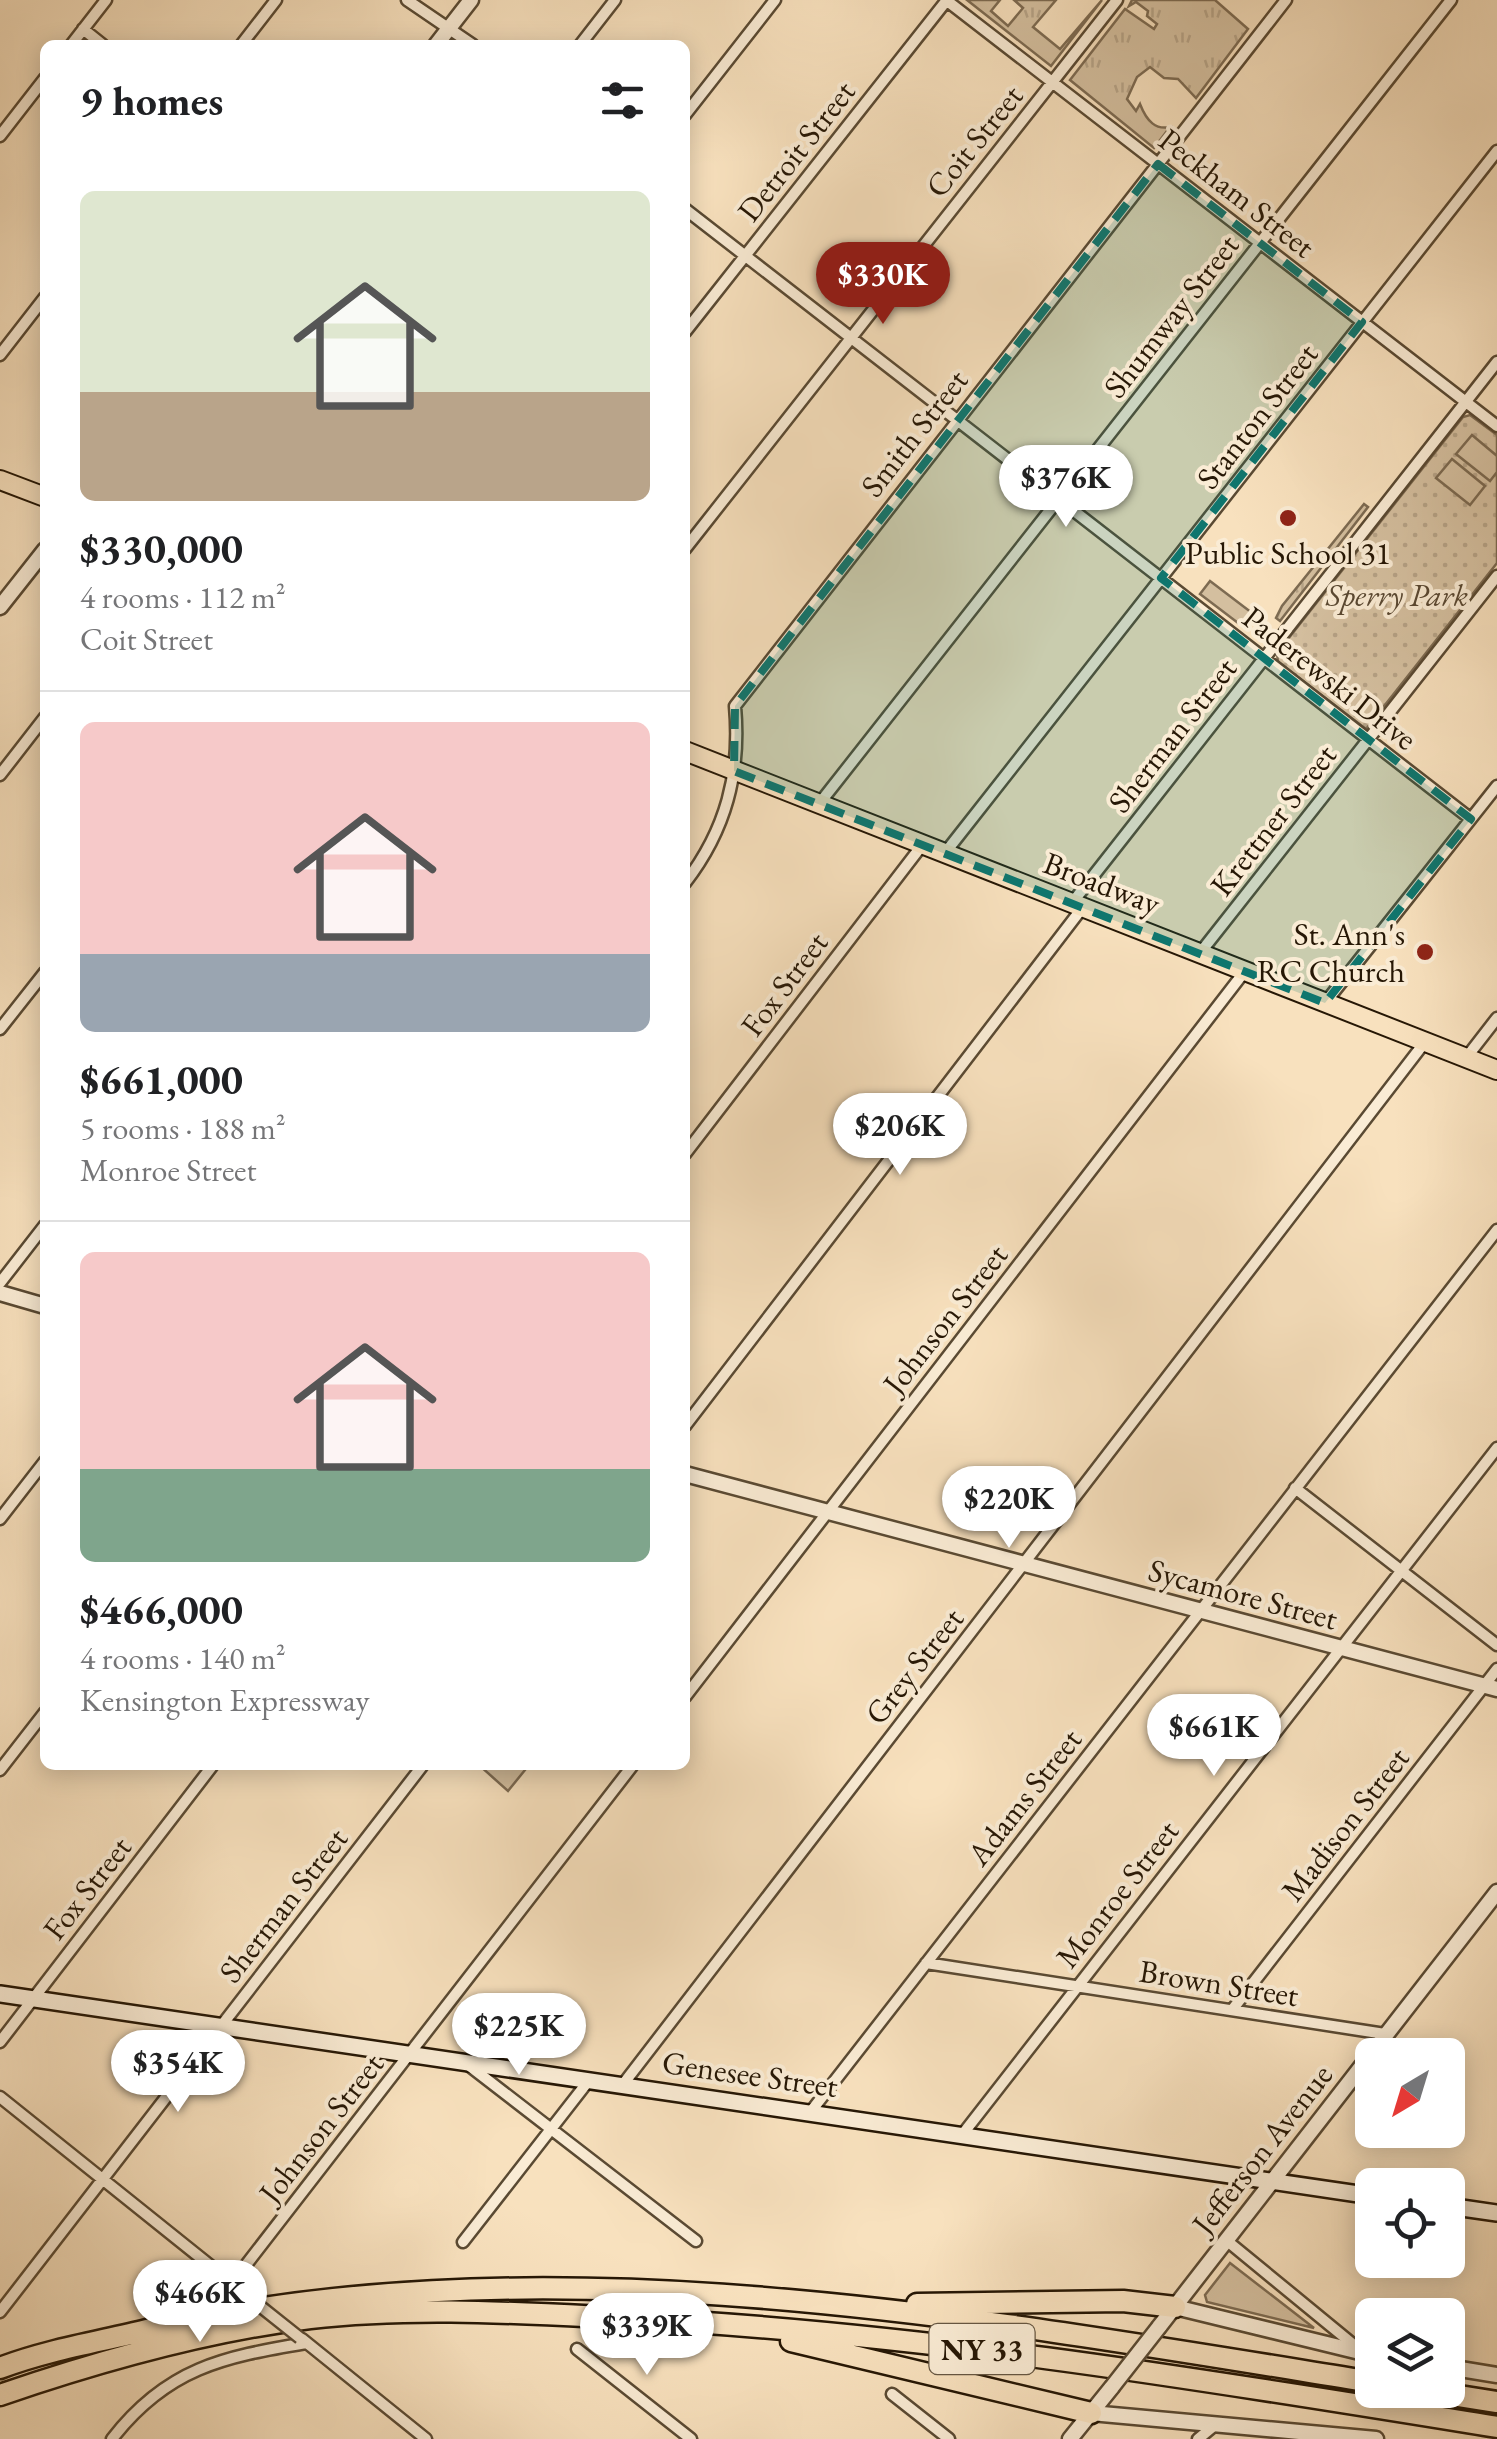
<!DOCTYPE html>
<meta charset="utf-8">
<style>
:root{--surface:#fff;--page:#f2f2f2;--text:#202124;--muted:#757577;--line:#e0e0e0;--accent:#8f2418}
body{margin:0;font-family:"EB Garamond",serif;background:var(--page);color:var(--text);height:100vh;display:flex;flex-direction:column;font-size:38px;white-space:nowrap}
*{box-sizing:border-box;margin:0}
p{font-size:32px;color:var(--muted)}
.icon{flex:none;width:55px;height:55px;fill:none;stroke:currentColor;stroke-width:2;stroke-linecap:round;stroke-linejoin:round}
.map{position:relative;flex:1;overflow:hidden}
.sheet{position:absolute;left:40px;top:40px;width:650px;height:1730px;display:flex;flex-direction:column;background:var(--surface);border-radius:15px;box-shadow:0 5px 25px #0003}
.sheet>*{flex:none}
.needle{width:65px;rotate:218deg}
.tools{position:absolute;left:1355px;top:2038px;display:grid;gap:20px}
.tools a{display:grid;place-items:center;width:110px;height:110px;border-radius:15px;background:var(--surface);box-shadow:0 5px 25px #0003;font-size:50px}
.price{position:absolute;translate:-50% -85px;padding:0 22px;border-radius:35px;background:#fff;color:#222;font-size:32px;line-height:65px;filter:drop-shadow(0 2px 5px #0008)}
.price::after{content:'';position:absolute;left:50%;top:60px;width:30px;height:22px;margin-left:-15px;background:inherit;clip-path:polygon(0 0,100% 0,50% 100%)}
.price.active{background:var(--accent);color:#fff}
ul{padding:0;list-style:none}
li{display:grid;align-content:center;gap:20px;height:530px;padding:0 40px}
li+li{border-top:2px solid var(--line)}
li span{display:grid;place-items:center;height:310px;border-radius:15px;color:#555}
li>.icon{margin-inline-start:auto}
span .icon{width:180px;height:180px;fill:#fffc;stroke-width:1}
li b{font-size:42px}
h2{display:flex;justify-content:space-between;align-items:center;height:120px;padding:0 40px;font-size:42px}
.map>svg:first-child{display:block}
</style>
<div class="map">
<svg width="1497" height="2439" viewBox="0 0 1497 2439">
<defs>
<pattern id="grass-tufts" width="24" height="20" patternUnits="userSpaceOnUse" patternTransform="scale(2.5)"><rect width="24" height="20" fill="#d4bf9f"/><path d="M3 7l-1-3M5 7V3M7 7l1-3M15 17l-1-3M17 17v-4M19 17l1-3" fill="none" stroke="#b6a387"/></pattern>
<pattern id="park-dots" width="8" height="8" patternUnits="userSpaceOnUse" patternTransform="scale(2.5)"><rect width="8" height="8" fill="#d4bf9f"/><path d="M2 2h.1M6 6h.1" fill="none" stroke="#b6a387" stroke-width="1.8" stroke-linecap="round"/></pattern>
</defs>
<rect width="100%" height="100%" fill="#f8e1be"/>
<filter id="stains"><feTurbulence type="fractalNoise" baseFrequency=".002" numOctaves="4"/><feColorMatrix values="0 0 0 0 .2 0 0 0 0 .09 0 0 0 0 .02 0 0 0 .5 -.17"/></filter>
<radialGradient id="worn" r=".72"><stop offset=".6" stop-color="#630" stop-opacity="0"/><stop offset="1" stop-color="#630" stop-opacity=".3"/></radialGradient>
<!-- grass -->
<path fill="url(#grass-tufts)" stroke="#7d6b52" stroke-width="2.5" d="M967 0H1000L991 11 1008 26 1023 8 1014 0H1056L1033 27 1060 49 1102 0 1051 66Z
M1132 0H1215L1248 29 1196 98 1178 79 1164 78 1150 67 1137 77 1127 99 1136 111 1140 104C1147 122 1156 130 1170 127L1154 148 1070 80 1125 9 1154 29 1157 24 1147 16 1148 11 1136 2 1129 6Z
M1364 504 1368 507 1280 621 1276 618 1282 606Z
M1210 581 1256 616 1246 629 1200 594Z"/>
<!-- park -->
<path fill="url(#park-dots)" stroke="#7d6b52" stroke-width="2.5" d="M1470 415 1497 435V563L1366 729 1278 662 1277 653 1463 417Z"/>
<!-- garden -->
<path fill="#d4bf9f" stroke="#7d6b52" stroke-width="2.5" d="M1472 435 1497 456V472L1490 481 1456 454Z
M1452 459 1485 486 1470 505 1436 478Z
M479 1765H529L508 1791Z
M1230 2263 1314 2328 1207 2302 1205 2295Z"/>
<g fill="none" stroke-linecap="round" stroke-linejoin="round">
<defs>
<path id="minor" d="M407 0 473 45
M946 0 1497 426
M83 29 103 45
M71 45 106 0
M241 45 276 0
M580 45 615 0
M685 115 775 0
M0 136 45 78
M685 209 1471 819
M685 332 947 0
M0 355 45 297
M685 549 1117 0
M0 775 45 717
M819 804 1451 0
M945 853 1497 151
M685 883C726 830 741 773 735 706L1286 0
M1072 903 1497 362
M1200 953 1497 576
M1325 1003 1497 786
M0 1029 45 972
M1466 1058 1497 1018
M685 1154 923 844
M0 1283 45 1225
M685 1426 1083 907
M1295 1488 1497 1645
M0 1519 45 1461
M685 1697 1245 971
M0 1770 45 1712
M926 1963 1385 2034
M1232 2010 1497 1669
M0 2042 213 1765
M467 2064 696 2241
M624 2083 1425 1042
M0 2097 237 2287
M812 2110 1497 1230
M962 2135 1497 1448
M1226 2240 1360 2350
M463 2242 590 2079
M232 2283 633 1765
M0 2312 423 1765
M302 2339 426 2439
M577 2349 691 2439
M892 2394 949 2439
M112 2439C167 2368 223 2357 306 2343
M1198 2439 1215 2425"/>
<path id="tertiary" d="M436 45 471 0
M0 607 45 550
M0 1293 45 1306
M685 1474 1497 1689
M1175 2307 1372 2355
M1159 2327 1497 1892
M1448 2367 1497 2375
M1091 2413 1376 2439
M1070 2439 1112 2387"/>
<path id="secondary" d="M0 1994 1372 2196
M1448 2206 1497 2213"/>
<path id="primary" d="M0 480 45 497
M685 751 1497 1070"/>
<path id="motorway" d="M917 2304 1123 2301 1175 2307
M791 2341 1091 2413
M0 2368C47 2350 98 2342 147 2330 545 2238 975 2318 1372 2382
M1421 2390 1497 2402
M0 2395C99 2361 205 2331 310 2318 413 2306 518 2313 622 2318 916 2332 1206 2380 1497 2427"/>
</defs>
<!-- minor casing -->
<use href="#minor" stroke="#5a4a33" stroke-width="15"/>
<!-- tertiary casing -->
<use href="#tertiary" stroke="#5a4a33" stroke-width="19"/>
<!-- secondary casing -->
<use href="#secondary" stroke="#261705" stroke-width="20"/>
<!-- primary casing -->
<use href="#primary" stroke="#261705" stroke-width="22"/>
<!-- motorway casing -->
<use href="#motorway" stroke="#261705" stroke-width="25"/>
<!-- minor -->
<use href="#minor" stroke="#faecd5" stroke-width="10"/>
<!-- tertiary -->
<use href="#tertiary" stroke="#faecd5" stroke-width="14"/>
<!-- secondary -->
<use href="#secondary" stroke="#faecd5" stroke-width="15"/>
<!-- primary -->
<use href="#primary" stroke="#f8e1be" stroke-width="18"/>
<!-- motorway -->
<use href="#motorway" stroke="#f8e1be" stroke-width="20"/>
<defs>
<path id="minor-bridge" d="M241 2291 300 2338"/>
<path id="tertiary-bridge" d="M1112 2387 1159 2327"/>
</defs>
<!-- minor-bridge casing -->
<use href="#minor-bridge" stroke="#5a4a33" stroke-width="15" stroke-linecap="butt"/>
<!-- tertiary-bridge casing -->
<use href="#tertiary-bridge" stroke="#5a4a33" stroke-width="19" stroke-linecap="butt"/>
<!-- minor-bridge -->
<use href="#minor-bridge" stroke="#faecd5" stroke-width="10"/>
<!-- tertiary-bridge -->
<use href="#tertiary-bridge" stroke="#faecd5" stroke-width="14"/>
</g>
<!-- marked area -->
<path fill="#0f766e" fill-opacity="0.2" stroke="#0f766e" stroke-width="8" stroke-dasharray="20 12" stroke-linejoin="round" d="M1158 164 1362 322 1161 578 1471 819 1325 1003 734 771 735 706Z"/>
<!-- markers -->
<g fill="#8f2418" stroke="#faecd5" stroke-width="4">
<circle cx="1288" cy="518" r="10"/>
<circle cx="1425" cy="952" r="10"/>
</g>
<g text-anchor="middle" dominant-baseline="central" stroke-width="8" stroke-linejoin="round" paint-order="stroke">
<!-- shield labels -->
<rect fill="#faecd5" stroke="#665743" stroke-width="2.5" x="929.5" y="2324" width="105" height="50" rx="8"/>
<g font-size="30" font-weight="bold" fill="#261705">
<text x="982" y="2349">NY 33</text>
</g>
<!-- street labels -->
<g font-size="32" fill="#261705" stroke="#faecd5">
<text transform="translate(974 141) rotate(-51)">Coit Street</text>
<text transform="translate(796 151) rotate(-52)">Detroit Street</text>
<text transform="translate(1237 193) rotate(38)">Peckham Street</text>
<text transform="translate(1171 316) rotate(-52)">Shumway Street</text>
<text transform="translate(1257 416) rotate(-52)">Stanton Street</text>
<text transform="translate(914 433) rotate(-52)">Smith Street</text>
<text transform="translate(1330 678) rotate(38)">Paderewski Drive</text>
<text transform="translate(1172 735) rotate(-52)">Sherman Street</text>
<text transform="translate(1273 820) rotate(-52)">Krettner Street</text>
<text transform="translate(1102 883) rotate(21)">Broadway</text>
<text transform="translate(784 984) rotate(-53)">Fox Street</text>
<text transform="translate(945 1319) rotate(-52)">Johnson Street</text>
<text transform="translate(1243 1594) rotate(15)">Sycamore Street</text>
<text transform="translate(914 1666) rotate(-52)">Grey Street</text>
<text transform="translate(1024 1797) rotate(-52)">Adams Street</text>
<text transform="translate(1345 1824) rotate(-52)">Madison Street</text>
<text transform="translate(87 1888) rotate(-52)">Fox Street</text>
<text transform="translate(1117 1894) rotate(-52)">Monroe Street</text>
<text transform="translate(283 1905) rotate(-52)">Sherman Street</text>
<text transform="translate(1219 1983) rotate(9)">Brown Street</text>
<text transform="translate(750 2074) rotate(8)">Genesee Street</text>
<text transform="translate(321 2128) rotate(-52)">Johnson Street</text>
<text transform="translate(1262 2149) rotate(-52)">Jefferson Avenue</text>
</g>
<!-- poi labels -->
<g font-size="32" fill="#261705" stroke="#faecd5">
<text x="1288" y="553">Public School 31</text>
<text x="1405" y="934" text-anchor="end">St. Ann's<tspan x="1405" dy="37">RC Church</tspan></text>
</g>
<!-- park labels -->
<g font-size="32" font-style="italic" fill="#5a4933" stroke="#faecd5">
<text x="1397" y="595">Sperry Park</text>
</g>
</g>
<rect width="100%" height="100%" filter="url(#stains)"/>
<rect width="100%" height="100%" fill="url(#worn)"/>
</svg>
<div class="tools">
<a><svg class="needle" viewBox="-14 -14 28 28"><path d="M0-13l5 13h-10z" fill="#e53935"/><path d="M0 13l5-13h-10z" fill="#757577"/></svg></a>
<a><svg class="icon" aria-label="locate" viewBox="0 0 24 24"><circle cx="12" cy="12" r="6"/><path d="M12 2v4M12 18v4M2 12h4M18 12h4"/></svg></a>
<a><svg class="icon" aria-label="layers" viewBox="0 0 24 24"><path d="M12 4l9 5-9 5-9-5zM3 14l9 5 9-5"/></svg></a>
</div>
<b class="price active" style="left:883px;top:327px">$330K</b>
<b class="price" style="left:1066px;top:530px">$376K</b>
<b class="price" style="left:900px;top:1178px">$206K</b>
<b class="price" style="left:1009px;top:1551px">$220K</b>
<b class="price" style="left:1214px;top:1779px">$661K</b>
<b class="price" style="left:519px;top:2078px">$225K</b>
<b class="price" style="left:178px;top:2115px">$354K</b>
<b class="price" style="left:200px;top:2345px">$466K</b>
<b class="price" style="left:647px;top:2378px">$339K</b>
<section class="sheet">
<h2>9 homes<svg class="icon" aria-label="filters" viewBox="0 0 24 24"><path d="M4 7h16M4 17h16"/><circle cx="9" cy="7" r="2"/><circle cx="15" cy="17" r="2"/></svg></h2>
<ul>
<li><span style="background:linear-gradient(#dfe7d0 65%,#b9a48a 0)"><svg class="icon" aria-label="home" viewBox="0 0 24 24"><path d="M3 11l9-7 9 7M6 9v11h12V9"/></svg></span><div><b>$330,000</b><p>4 rooms · 112 m²</p><p>Coit Street</p></div></li>
<li><span style="background:linear-gradient(#f6c9c9 75%,#9aa5b1 0)"><svg class="icon" aria-label="home" viewBox="0 0 24 24"><path d="M3 11l9-7 9 7M6 9v11h12V9"/></svg></span><div><b>$661,000</b><p>5 rooms · 188 m²</p><p>Monroe Street</p></div></li>
<li><span style="background:linear-gradient(#f6c9c9 70%,#7fa58c 0)"><svg class="icon" aria-label="home" viewBox="0 0 24 24"><path d="M3 11l9-7 9 7M6 9v11h12V9"/></svg></span><div><b>$466,000</b><p>4 rooms · 140 m²</p><p>Kensington Expressway</p></div></li>
</ul>
</section>
</div>
